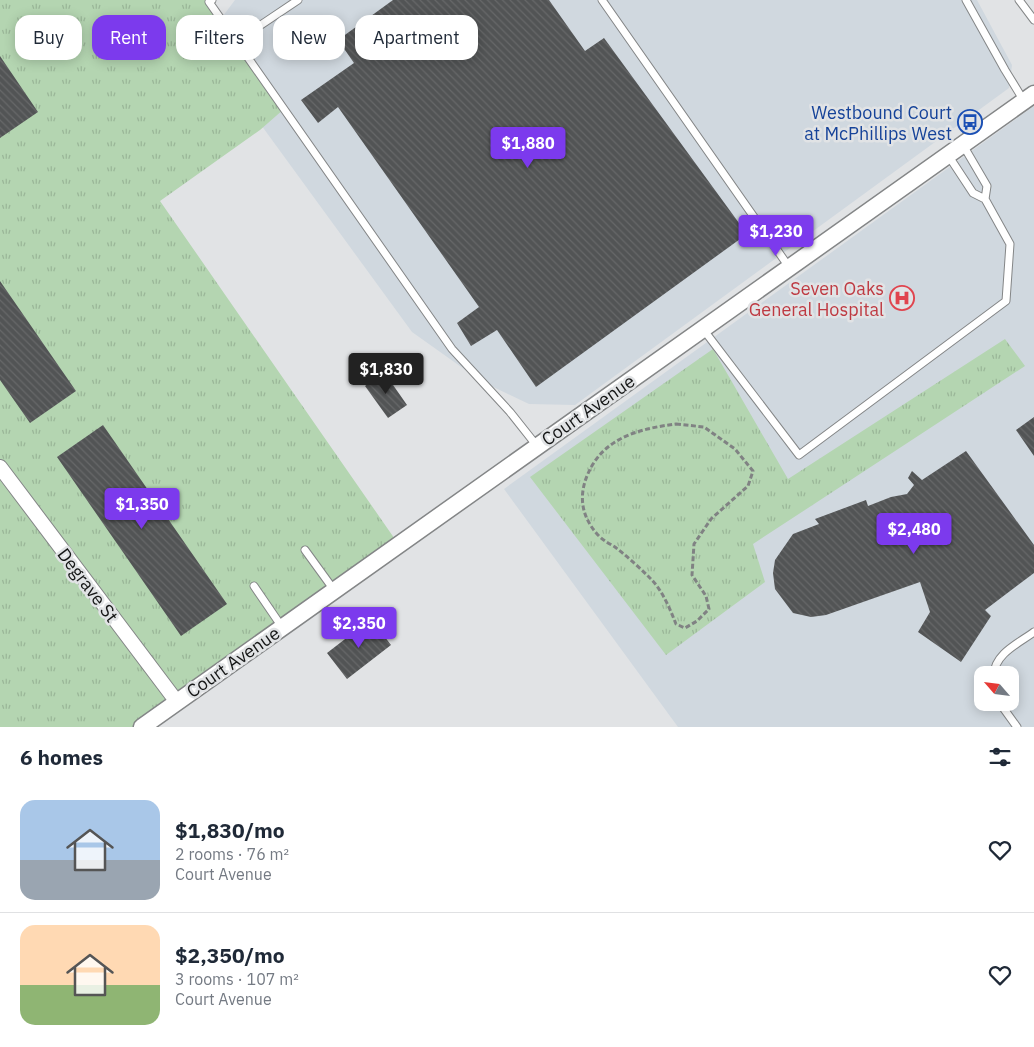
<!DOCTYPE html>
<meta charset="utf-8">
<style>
:root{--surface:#fff;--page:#f2f2f3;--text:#1f2937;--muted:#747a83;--line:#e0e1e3;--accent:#7c3aed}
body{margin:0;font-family:"IBM Plex Sans",sans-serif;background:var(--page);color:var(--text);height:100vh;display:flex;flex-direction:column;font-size:19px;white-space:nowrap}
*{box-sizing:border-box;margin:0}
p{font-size:16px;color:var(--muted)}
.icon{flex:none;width:28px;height:28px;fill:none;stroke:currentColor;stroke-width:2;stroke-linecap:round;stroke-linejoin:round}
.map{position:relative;height:727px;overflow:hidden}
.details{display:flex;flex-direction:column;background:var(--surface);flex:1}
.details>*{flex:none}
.guide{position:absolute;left:15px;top:15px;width:500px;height:45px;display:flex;gap:10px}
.needle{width:32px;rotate:298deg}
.buttons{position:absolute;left:974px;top:666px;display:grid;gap:10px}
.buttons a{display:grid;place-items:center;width:45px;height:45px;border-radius:10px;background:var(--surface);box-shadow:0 2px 12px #0003;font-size:25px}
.price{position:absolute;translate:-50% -42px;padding:0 11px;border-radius:5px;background:var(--accent);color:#fff;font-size:16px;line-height:32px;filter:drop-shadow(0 1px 2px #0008)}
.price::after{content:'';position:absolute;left:50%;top:30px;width:15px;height:11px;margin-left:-8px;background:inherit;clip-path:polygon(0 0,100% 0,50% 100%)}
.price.on{background:#222;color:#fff}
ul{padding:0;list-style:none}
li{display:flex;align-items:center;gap:15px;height:125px;padding:0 20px}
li+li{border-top:1px solid var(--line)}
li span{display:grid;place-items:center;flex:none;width:140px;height:100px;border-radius:15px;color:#555}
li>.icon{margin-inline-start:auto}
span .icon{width:60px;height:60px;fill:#fffc;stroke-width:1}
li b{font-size:21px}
h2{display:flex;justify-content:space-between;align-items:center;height:60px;padding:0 20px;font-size:21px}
.chip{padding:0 18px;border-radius:15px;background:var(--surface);box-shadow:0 2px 12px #0003;font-size:18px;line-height:45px}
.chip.on{background:var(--accent);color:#fff}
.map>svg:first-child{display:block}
</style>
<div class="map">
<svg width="1034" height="727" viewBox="0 0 1034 727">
<defs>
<pattern id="grass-tufts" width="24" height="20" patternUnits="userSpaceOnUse" patternTransform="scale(1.25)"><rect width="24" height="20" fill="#b4d5b1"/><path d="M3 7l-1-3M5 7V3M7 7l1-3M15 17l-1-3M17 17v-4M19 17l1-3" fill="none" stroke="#9ab698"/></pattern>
<pattern id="building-back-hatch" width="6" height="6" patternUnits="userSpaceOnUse" patternTransform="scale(1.25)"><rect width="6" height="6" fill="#525455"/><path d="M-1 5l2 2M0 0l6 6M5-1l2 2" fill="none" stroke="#676869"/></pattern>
</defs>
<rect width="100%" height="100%" fill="#e1e3e5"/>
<!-- built -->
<path fill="#d0d8df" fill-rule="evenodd" d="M235 0H977L1012 65 1009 88 575 405 529 404 481 381 412 332 202 44Z
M1034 106V727H678L504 489ZM982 675H1010V702H982Z"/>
<!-- grass -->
<path fill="url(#grass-tufts)" d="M0 0H209L284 109 260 130 160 201 399 545 148 727H0Z
M1005 339 1025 366 753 544 765 582 666 655 530 477 713 349 788 479Z"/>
<!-- building -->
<path fill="url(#building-back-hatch)" d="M393 0H549L585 51 604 38 747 234 536 387 497 330 471 346 457 323 479 307 338 107 318 123 301 100 354 63 338 40Z
M0 56 38 112 0 138Z
M0 281 76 391 30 423 0 380Z
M384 372 407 405 388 418 365 386Z
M1034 417V456L1016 430Z
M103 425 227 604 181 636 57 457Z
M966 451 1034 545V573L985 610 991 616 961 662 918 632 930 612 920 582 826 615 811 617 793 613 775 589 773 573 775 560 793 534 819 524 815 519 866 500 868 506 891 497 907 494 914 485 908 478 912 471 922 480Z
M371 619 391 645 347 679 327 653Z"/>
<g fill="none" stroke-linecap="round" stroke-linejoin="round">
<defs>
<path id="service" d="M212 0 209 2 452 349 510 412 537 446
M602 0 789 267
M966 0 1005 70 1024 101
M1019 0 1034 20
M237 41 298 0
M963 145 987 186 985 199
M703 329 799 455 1006 301 1010 244 985 199 973 193 948 155
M305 550 334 590
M254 586 282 627
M994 675C994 654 1019 643 1034 632
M999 702 1017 727"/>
<path id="minor" d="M0 467 177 702"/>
<path id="tertiary" d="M142 727 1034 94"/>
</defs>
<!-- service casing -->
<use href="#service" stroke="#848687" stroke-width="9"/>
<!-- minor casing -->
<use href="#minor" stroke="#848687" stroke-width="16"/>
<!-- tertiary casing -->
<use href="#tertiary" stroke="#848687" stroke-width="19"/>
<!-- path -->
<path stroke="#808283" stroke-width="3" stroke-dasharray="5 2.5" stroke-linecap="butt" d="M676 424 704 427 735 449 753 471 748 486 711 519 694 544 692 575 706 596 709 609 697 621 685 628 676 624C670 609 663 592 652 580 641 569 628 557 615 547 610 544 604 541 599 536 578 514 578 489 593 464 611 435 645 428 676 424Z"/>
<!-- service -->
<use href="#service" stroke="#fff" stroke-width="7"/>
<!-- minor -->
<use href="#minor" stroke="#fff" stroke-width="14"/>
<!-- tertiary -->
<use href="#tertiary" stroke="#fff" stroke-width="16"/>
</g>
<!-- icons -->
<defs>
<symbol id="bus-ring" viewBox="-11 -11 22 22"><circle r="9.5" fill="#e1e3e5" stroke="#1a4fb4" stroke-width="1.5"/><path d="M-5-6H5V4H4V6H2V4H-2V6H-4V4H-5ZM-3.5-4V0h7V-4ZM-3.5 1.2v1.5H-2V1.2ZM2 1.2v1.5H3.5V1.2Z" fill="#1a4fb4"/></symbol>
<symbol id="hospital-ring" viewBox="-11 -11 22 22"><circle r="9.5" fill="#e1e3e5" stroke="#e0444e" stroke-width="1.5"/><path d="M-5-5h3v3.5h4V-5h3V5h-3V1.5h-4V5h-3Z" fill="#e0444e"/></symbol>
</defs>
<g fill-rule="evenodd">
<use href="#bus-ring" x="956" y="108" width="28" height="28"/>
<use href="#hospital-ring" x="888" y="284" width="28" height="28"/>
</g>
<g text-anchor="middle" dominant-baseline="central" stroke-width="5" stroke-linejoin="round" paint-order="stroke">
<!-- transit labels -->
<g font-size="18" fill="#164399" stroke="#e1e3e5" text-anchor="end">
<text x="952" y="112">Westbound Court<tspan x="952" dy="21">at McPhillips West</tspan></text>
</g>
<!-- health labels -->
<g font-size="18" fill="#be3a42" stroke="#e1e3e5" text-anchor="end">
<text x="884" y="288">Seven Oaks<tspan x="884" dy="21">General Hospital</tspan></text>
</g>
<!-- street labels -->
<g font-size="18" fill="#151616" stroke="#e1e3e5">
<text transform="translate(588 410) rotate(-35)">Court Avenue</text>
<text transform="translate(88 585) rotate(53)">Degrave St</text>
<text transform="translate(233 662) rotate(-35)">Court Avenue</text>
</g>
</g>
</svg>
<div class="buttons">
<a><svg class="needle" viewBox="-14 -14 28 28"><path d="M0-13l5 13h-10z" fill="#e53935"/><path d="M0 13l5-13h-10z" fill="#747a83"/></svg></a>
</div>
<b class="price" style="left:528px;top:169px">$1,880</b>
<b class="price" style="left:776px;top:257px">$1,230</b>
<b class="price on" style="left:386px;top:395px">$1,830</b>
<b class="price" style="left:142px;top:530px">$1,350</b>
<b class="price" style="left:914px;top:555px">$2,480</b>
<b class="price" style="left:359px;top:649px">$2,350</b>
<div class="guide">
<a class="chip">Buy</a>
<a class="chip on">Rent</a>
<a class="chip">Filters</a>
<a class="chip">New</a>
<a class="chip">Apartment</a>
</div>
</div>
<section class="details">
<h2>6 homes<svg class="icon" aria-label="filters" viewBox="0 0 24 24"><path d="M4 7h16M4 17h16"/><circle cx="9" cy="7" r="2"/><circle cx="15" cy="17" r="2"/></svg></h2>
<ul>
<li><span style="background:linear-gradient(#a9c7e8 60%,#9aa5b1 0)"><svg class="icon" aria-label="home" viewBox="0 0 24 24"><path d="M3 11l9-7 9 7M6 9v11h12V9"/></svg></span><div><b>$1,830/mo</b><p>2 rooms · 76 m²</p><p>Court Avenue</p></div><svg class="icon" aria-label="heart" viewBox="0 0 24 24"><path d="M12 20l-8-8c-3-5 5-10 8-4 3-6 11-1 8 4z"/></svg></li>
<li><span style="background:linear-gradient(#ffd9b3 60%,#8fb573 0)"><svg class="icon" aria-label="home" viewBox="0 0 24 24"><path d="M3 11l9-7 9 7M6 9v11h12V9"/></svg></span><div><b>$2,350/mo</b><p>3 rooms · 107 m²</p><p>Court Avenue</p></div><svg class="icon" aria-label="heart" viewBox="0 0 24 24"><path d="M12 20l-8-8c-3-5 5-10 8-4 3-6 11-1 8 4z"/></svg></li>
</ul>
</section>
